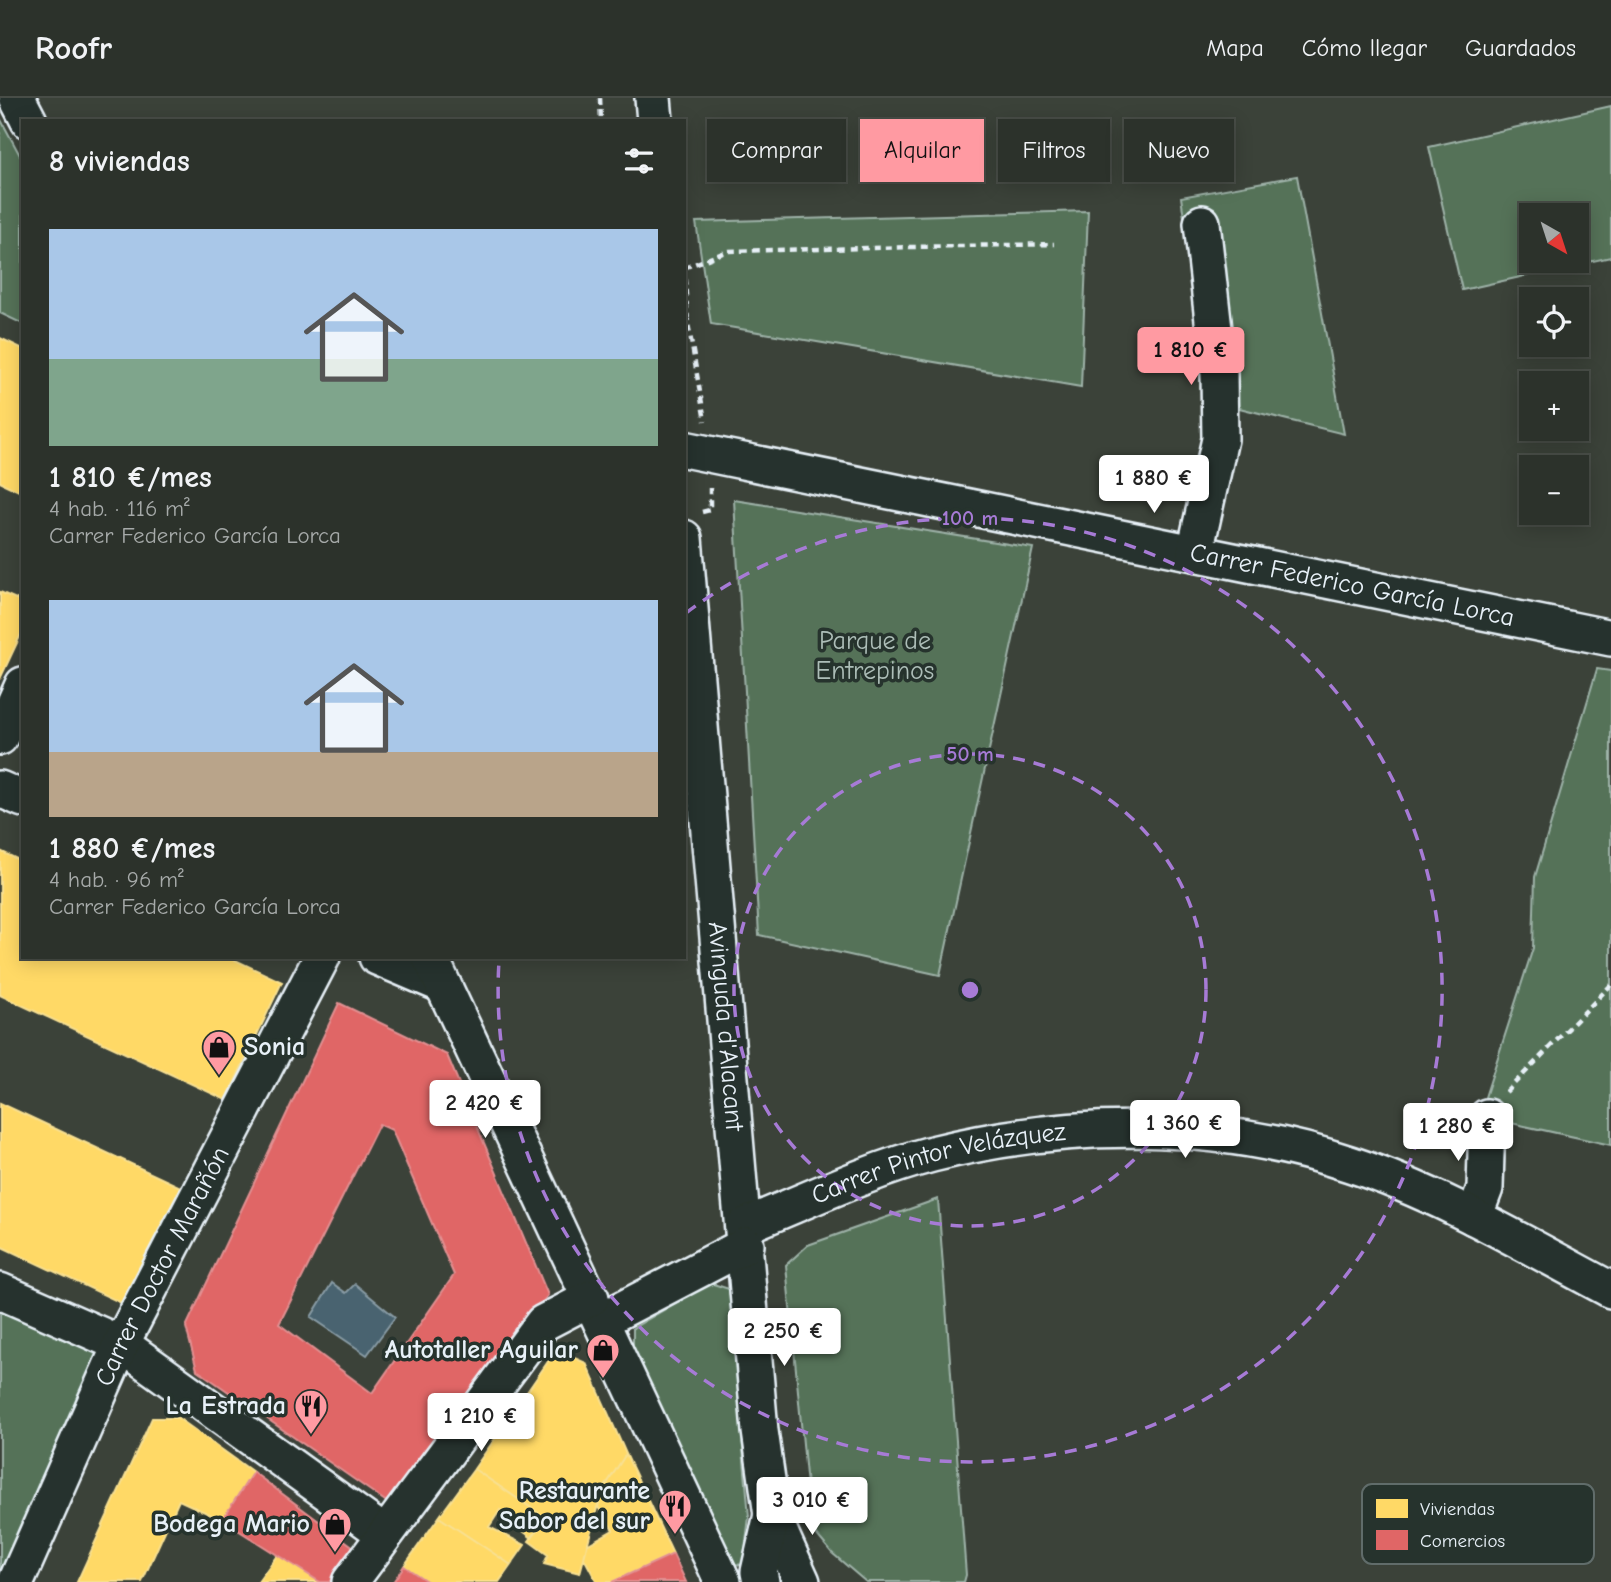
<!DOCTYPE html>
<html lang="es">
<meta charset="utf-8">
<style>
:root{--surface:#2c322b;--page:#343a33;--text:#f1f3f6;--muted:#a6aaa9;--line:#484d47;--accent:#ff9aa2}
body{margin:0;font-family:"Comic Neue",sans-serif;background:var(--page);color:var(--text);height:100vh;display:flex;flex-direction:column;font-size:26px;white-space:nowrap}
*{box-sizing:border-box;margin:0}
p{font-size:23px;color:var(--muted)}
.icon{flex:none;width:38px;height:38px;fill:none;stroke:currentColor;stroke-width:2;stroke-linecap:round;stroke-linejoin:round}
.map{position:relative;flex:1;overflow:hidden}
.details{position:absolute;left:21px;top:21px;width:665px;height:840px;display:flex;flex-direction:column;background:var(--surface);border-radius:0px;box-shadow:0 4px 18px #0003,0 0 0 2px var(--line)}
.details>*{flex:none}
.banner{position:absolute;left:707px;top:21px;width:665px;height:63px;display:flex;gap:14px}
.needle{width:46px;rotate:141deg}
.tools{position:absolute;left:1519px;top:105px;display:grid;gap:14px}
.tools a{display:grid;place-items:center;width:70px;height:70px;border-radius:0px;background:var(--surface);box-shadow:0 4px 18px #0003,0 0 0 2px var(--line);font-size:35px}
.price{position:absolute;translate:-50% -60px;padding:0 16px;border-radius:7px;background:#fff;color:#222;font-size:23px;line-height:46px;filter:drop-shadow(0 2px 4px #0008)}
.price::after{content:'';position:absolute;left:50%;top:42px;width:21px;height:16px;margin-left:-10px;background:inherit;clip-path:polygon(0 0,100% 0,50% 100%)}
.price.active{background:var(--accent);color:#111}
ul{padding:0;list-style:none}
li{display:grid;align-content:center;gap:14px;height:371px;padding:0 28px}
li span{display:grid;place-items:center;height:217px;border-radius:0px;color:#555}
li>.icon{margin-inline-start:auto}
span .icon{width:126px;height:126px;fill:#fffc;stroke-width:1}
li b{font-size:30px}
h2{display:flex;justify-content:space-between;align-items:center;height:84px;padding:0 28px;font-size:30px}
.pill{padding:0 24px;border-radius:0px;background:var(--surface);box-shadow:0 4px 18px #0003,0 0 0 2px var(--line);font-size:24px;line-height:63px}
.pill.active{background:var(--accent);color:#111}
header{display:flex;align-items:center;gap:42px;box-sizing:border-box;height:98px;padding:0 35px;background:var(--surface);border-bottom:2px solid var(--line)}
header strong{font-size:33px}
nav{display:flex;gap:38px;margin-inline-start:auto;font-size:24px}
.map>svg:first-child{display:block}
</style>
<header>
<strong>Roofr</strong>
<nav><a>Mapa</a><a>Cómo llegar</a><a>Guardados</a></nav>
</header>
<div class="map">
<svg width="1611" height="1484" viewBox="0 0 1611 1484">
<rect width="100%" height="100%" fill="#3b4239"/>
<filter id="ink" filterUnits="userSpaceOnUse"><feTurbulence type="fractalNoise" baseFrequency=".0143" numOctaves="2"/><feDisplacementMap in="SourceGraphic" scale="14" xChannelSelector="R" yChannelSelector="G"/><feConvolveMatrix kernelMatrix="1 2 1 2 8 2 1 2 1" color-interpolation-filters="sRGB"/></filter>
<g filter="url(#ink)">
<!-- green -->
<path fill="#547259" stroke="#9eb2a8" stroke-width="2" fill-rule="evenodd" d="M1611 8V159L1462 192 1429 49ZM1577 117V163H1531V117Z
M0 20 23 63V226L0 215Z
M1297 78 1344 336 1211 303 1181 99Z
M1088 113 1081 289 711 226 696 124Z
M734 402 1033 450 940 877 759 837Z
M1597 571 1611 573V1047L1479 1018 1533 850 1535 779Z
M938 1101 966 1477 964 1484H866L832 1455 811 1430 786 1167 808 1147Z
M710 1185 729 1191 749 1419 743 1467 733 1466 633 1250V1230Z
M0 1193 121 1246 0 1484Z"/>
<!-- water -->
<path fill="#4a646f" stroke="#899ca6" stroke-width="2" d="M332 1185 346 1195 355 1186 395 1219 367 1257 311 1219Z"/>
<!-- homes -->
<path fill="#ffd966" stroke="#f8e092" stroke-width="2" d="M0 240 23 251V395L0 384Z
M0 494 23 504V532L0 581Z
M0 753 23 764V859H229L282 884 226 1002 0 897Z
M0 1005 187 1092 132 1210 0 1148Z
M556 1252 586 1265 626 1356 601 1395 580 1475 544 1466 548 1457 529 1443 546 1420 474 1371Z
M152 1320H178L253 1374 222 1422 179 1402 142 1484H77Z
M626 1356 673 1456 612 1484H597L584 1460 587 1447 613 1432 598 1409 601 1395Z
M474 1371 546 1420 532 1440 515 1427 518 1424 500 1412 489 1429 525 1447 511 1467 439 1419Z
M439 1419 511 1467 499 1484H428L404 1468Z
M278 1456 320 1484H258Z"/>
<!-- shops -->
<path fill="#e06666" stroke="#e29092" stroke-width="2" fill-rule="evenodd" d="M339 905 447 957 548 1197 388 1405 197 1272 186 1229ZM379 1026 392 1032 454 1177 372 1295 279 1226Z
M253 1374 355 1450 329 1484H320L222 1422Z
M673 1456 686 1484H612Z
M404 1468 428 1484H393Z"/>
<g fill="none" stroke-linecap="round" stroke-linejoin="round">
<defs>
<g id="minor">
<path d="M17 0 29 23"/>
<path d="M653 0 655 23"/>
<path id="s1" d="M684 351 1611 540"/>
<path id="s2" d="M684 440 760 1333 772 1417 802 1484"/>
<path d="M1195 454 1220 341 1219 276 1202 125"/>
<path d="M0 639 23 587"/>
<path d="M0 691 23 701"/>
<path d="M377 859 443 887"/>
<path d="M430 859 723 1484"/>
<path d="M1474 1119 1485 1090 1487 1019"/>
<path id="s3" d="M744 1128C806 1103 868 1073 932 1056 1068 1022 1215 1021 1350 1066 1441 1096 1526 1147 1611 1192"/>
<path d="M0 1193 121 1246 385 1436"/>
<path d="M602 1222 746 1147"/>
<path id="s4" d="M16 1484 121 1246 322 859"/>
<path d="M350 1484 543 1225 591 1200"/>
<path d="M761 1484 759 1474 772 1417"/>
</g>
</defs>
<!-- minor casing -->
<use href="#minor" stroke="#e8f1f8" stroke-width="40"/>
<!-- path -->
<path stroke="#e8f1f8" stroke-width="4.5" stroke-dasharray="7 5" stroke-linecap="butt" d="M600 0 601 23
M684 168 688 225 705 323
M684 170 728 153 1054 146
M702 414 710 412V390
M1506 994 1611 887"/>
<!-- minor -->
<use href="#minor" stroke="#26332d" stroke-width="35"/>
</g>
</g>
<!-- distance rings -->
<g fill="none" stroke="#a77bd6" stroke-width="3.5" stroke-dasharray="12 9">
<circle cx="970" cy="892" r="236"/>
<path d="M686 515A472 472 0 1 1 499 863"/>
</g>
<!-- icons -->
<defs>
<symbol id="shop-pin" viewBox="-11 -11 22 30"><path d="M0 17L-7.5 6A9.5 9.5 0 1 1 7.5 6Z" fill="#ff9aa2" stroke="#26332d"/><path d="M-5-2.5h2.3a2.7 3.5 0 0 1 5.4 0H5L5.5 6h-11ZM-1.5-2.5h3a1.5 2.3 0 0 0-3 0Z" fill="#111"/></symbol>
<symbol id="restaurant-pin" viewBox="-11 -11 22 30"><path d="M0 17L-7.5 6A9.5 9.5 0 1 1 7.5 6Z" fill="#ff9aa2" stroke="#26332d"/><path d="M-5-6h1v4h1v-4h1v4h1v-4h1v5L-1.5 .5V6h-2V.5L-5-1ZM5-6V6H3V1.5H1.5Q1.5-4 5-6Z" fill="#111"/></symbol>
</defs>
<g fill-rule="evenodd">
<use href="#shop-pin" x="200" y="930" width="38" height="52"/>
<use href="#shop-pin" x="584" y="1233" width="38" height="52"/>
<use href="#restaurant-pin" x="292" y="1289" width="38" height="52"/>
<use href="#restaurant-pin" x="656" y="1389" width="38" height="52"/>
<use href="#shop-pin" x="316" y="1407" width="38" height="52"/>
</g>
<g text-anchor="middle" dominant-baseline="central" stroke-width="7" stroke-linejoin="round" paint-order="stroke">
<!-- street labels -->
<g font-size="26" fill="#e8f1f8" stroke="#26332d">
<text stroke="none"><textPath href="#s1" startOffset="682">Carrer Federico García Lorca</textPath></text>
<text stroke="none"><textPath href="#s2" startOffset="490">Avinguda d'Alacant</textPath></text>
<text stroke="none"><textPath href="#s3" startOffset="206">Carrer Pintor Velázquez</textPath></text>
<text stroke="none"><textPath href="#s4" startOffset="348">Carrer Doctor Marañón</textPath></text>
</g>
<!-- park labels -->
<g font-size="26" fill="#adbeb8" stroke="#26332d">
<text x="875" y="543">Parque de<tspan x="875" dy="30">Entrepinos</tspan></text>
</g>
<!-- poi labels -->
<g font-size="26" font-weight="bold" fill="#e8f1f8" stroke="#26332d" text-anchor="end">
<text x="244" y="949" text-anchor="start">Sonia</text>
<text x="578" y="1252">Autotaller Aguilar</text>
<text x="286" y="1308">La Estrada</text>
<text x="650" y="1393">Restaurante<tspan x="650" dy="30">Sabor del sur</tspan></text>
<text x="310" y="1426">Bodega Mario</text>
</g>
</g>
<!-- legend -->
<rect x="1362" y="1386" width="232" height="80" rx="10" fill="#26332d" stroke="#606c6a" stroke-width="2"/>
<rect x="1376" y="1401" width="32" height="19" fill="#ffd966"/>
<rect x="1376" y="1432" width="32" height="20" fill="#e06666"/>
<g font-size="19" fill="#e8f1f8">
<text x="1420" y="1417">Viviendas</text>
<text x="1420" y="1449">Comercios</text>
</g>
<circle cx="970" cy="892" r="10" fill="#a77bd6" stroke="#26332d" stroke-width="3.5"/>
<g font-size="21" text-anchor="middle" font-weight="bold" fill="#a77bd6" stroke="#26332d" stroke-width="7" stroke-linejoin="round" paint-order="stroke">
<text x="970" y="427">100 m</text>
<text x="970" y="663">50 m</text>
</g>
</svg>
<div class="tools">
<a><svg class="needle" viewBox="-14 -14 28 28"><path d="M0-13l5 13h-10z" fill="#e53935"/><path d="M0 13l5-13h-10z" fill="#a6aaa9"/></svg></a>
<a><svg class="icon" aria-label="locate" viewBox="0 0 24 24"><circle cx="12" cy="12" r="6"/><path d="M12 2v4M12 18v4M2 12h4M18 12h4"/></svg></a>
<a>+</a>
<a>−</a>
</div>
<b class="price active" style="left:1191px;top:289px">1 810 €</b>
<b class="price" style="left:1154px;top:417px">1 880 €</b>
<b class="price" style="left:485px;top:1042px">2 420 €</b>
<b class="price" style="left:1185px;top:1062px">1 360 €</b>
<b class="price" style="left:1458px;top:1065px">1 280 €</b>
<b class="price" style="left:784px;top:1270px">2 250 €</b>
<b class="price" style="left:481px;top:1355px">1 210 €</b>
<b class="price" style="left:812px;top:1439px">3 010 €</b>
<div class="banner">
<a class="pill">Comprar</a>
<a class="pill active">Alquilar</a>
<a class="pill">Filtros</a>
<a class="pill">Nuevo</a>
</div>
<section class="details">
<h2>8 viviendas<svg class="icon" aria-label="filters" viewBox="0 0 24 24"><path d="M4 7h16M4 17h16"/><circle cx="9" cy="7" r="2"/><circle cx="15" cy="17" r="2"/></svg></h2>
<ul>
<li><span style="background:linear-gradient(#a9c7e8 60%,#7fa58c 0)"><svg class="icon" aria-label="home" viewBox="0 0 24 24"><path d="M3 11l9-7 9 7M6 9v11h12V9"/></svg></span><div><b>1 810 €/mes</b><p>4 hab. · 116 m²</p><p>Carrer Federico García Lorca</p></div></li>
<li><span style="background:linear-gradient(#a9c7e8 70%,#b9a48a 0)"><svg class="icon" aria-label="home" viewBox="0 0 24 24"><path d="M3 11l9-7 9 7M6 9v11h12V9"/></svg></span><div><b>1 880 €/mes</b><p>4 hab. · 96 m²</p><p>Carrer Federico García Lorca</p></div></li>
</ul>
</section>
</div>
